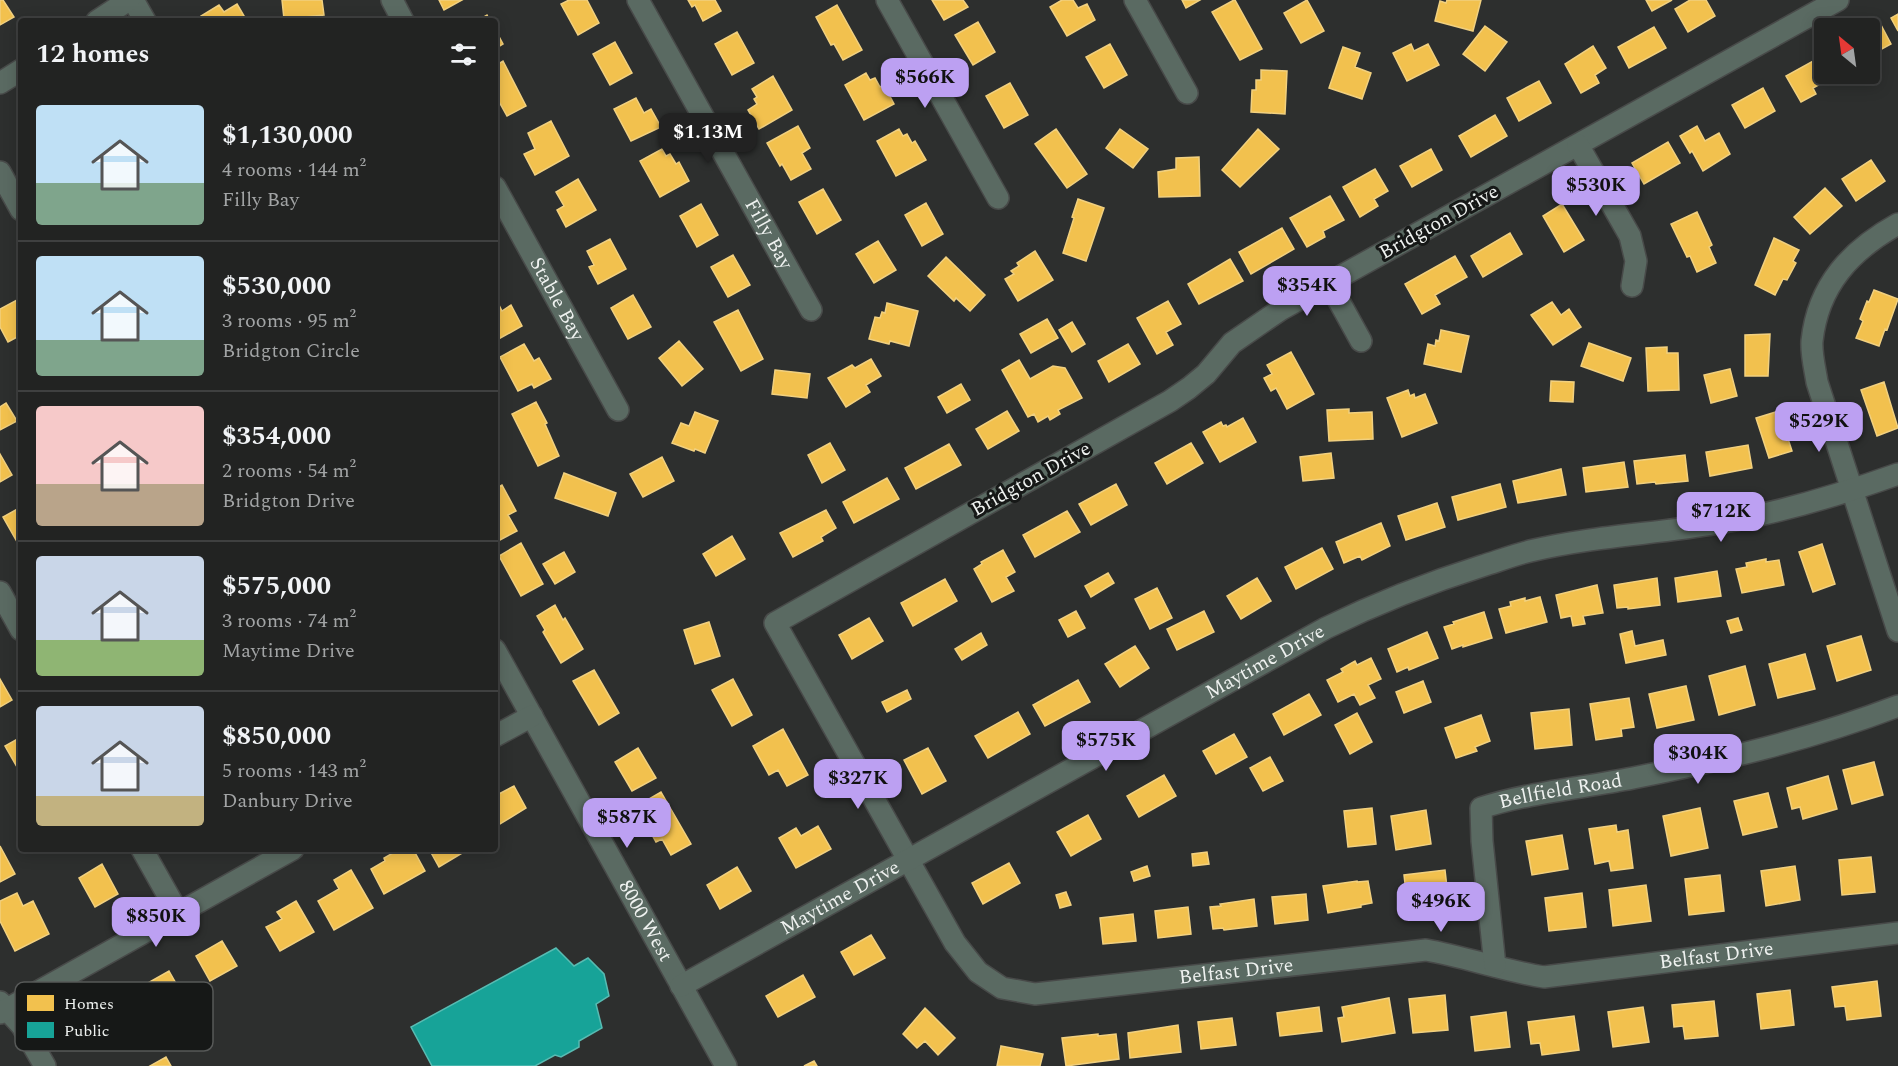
<!DOCTYPE html>
<meta charset="utf-8">
<style>
:root{--surface:#222322;--page:#2a2b2a;--text:#f1f3f6;--muted:#a2a4a5;--line:#3f4040;--accent:#bca0f2}
body{margin:0;font-family:Spectral,serif;background:var(--page);color:var(--text);height:100vh;display:flex;flex-direction:column;font-size:22px;white-space:nowrap}
*{box-sizing:border-box;margin:0}
p{font-size:20px;color:var(--muted)}
.icon{flex:none;width:33px;height:33px;fill:none;stroke:currentColor;stroke-width:2;stroke-linecap:round;stroke-linejoin:round}
.map{position:relative;flex:1;overflow:hidden}
.sheet{position:absolute;left:18px;top:18px;width:480px;height:834px;display:flex;flex-direction:column;background:var(--surface);border-radius:6px;box-shadow:0 3px 15px #0003,0 0 0 2px var(--line)}
.sheet>*{flex:none}
.needle{width:39px;rotate:331deg}
.tools{position:absolute;left:1814px;top:18px;display:grid;gap:12px}
.tools a{display:grid;place-items:center;width:66px;height:66px;border-radius:6px;background:var(--surface);box-shadow:0 3px 15px #0003,0 0 0 2px var(--line);font-size:30px}
.price{position:absolute;translate:-50% -51px;padding:0 14px;border-radius:12px;background:var(--accent);color:#111;font-size:20px;line-height:39px;filter:drop-shadow(0 2px 3px #0008)}
.price::after{content:'';position:absolute;left:50%;top:36px;width:18px;height:14px;margin-left:-9px;background:inherit;clip-path:polygon(0 0,100% 0,50% 100%)}
.price.active{background:#222;color:#fff}
ul{padding:0;list-style:none}
li{display:flex;align-items:center;gap:18px;height:150px;padding:0 18px}
li+li{border-top:2px solid var(--line)}
li span{display:grid;place-items:center;flex:none;width:168px;height:120px;border-radius:6px;color:#555}
li>.icon{margin-inline-start:auto}
span .icon{width:72px;height:72px;fill:#fffc;stroke-width:1}
li b{font-size:26px}
h2{display:flex;justify-content:space-between;align-items:center;height:72px;padding:0 18px;font-size:26px}
.map>svg:first-child{display:block}
</style>
<div class="map">
<svg width="1898" height="1066" viewBox="0 0 1898 1066">
<rect width="100%" height="100%" fill="#2d2f2e"/>
<!-- homes -->
<path fill="#f2c14e" stroke="#f1d07f" stroke-width="1.5" d="M0 0H3L14 17 0 25Z
M282 0H322L324 15 284 19Z
M439 0H462L444 10Z
M569 0H587L599 23 578 35 561 4Z
M688 0H715L721 11 703 21 695 5 692 7Z
M932 0H963L968 7 944 20Z
M1062 0H1073L1078 8 1087 4 1095 20 1067 36 1050 7Z
M1182 0H1200L1186 8Z
M1234 0H1235L1262 49 1240 60 1212 12Z
M1307 0 1324 31 1301 43 1284 13Z
M1447 0H1481L1473 31 1435 21 1440 1 1446 3Z
M1646 0H1672L1652 11Z
M1690 0H1706L1715 16 1688 32 1675 9Z
M237 4 247 21H204L201 16 219 5 224 12Z
M837 5 862 50 843 60 834 44 831 45 816 17Z
M1898 14V31L1891 18Z
M487 15 490 21H477Z
M978 22 995 52 973 65 955 35Z
M1880 23 1891 44 1869 56V29Z
M1485 26 1507 42 1485 71 1463 54Z
M1654 27 1666 48 1629 68 1618 47Z
M495 29 503 44 495 49Z
M737 32 754 63 732 75 715 44Z
M615 42 632 73 610 85 593 54Z
M1110 44 1127 75 1104 88 1086 57Z
M1411 44 1414 51 1428 44 1439 65 1407 81 1393 53Z
M1593 46 1606 68 1595 75 1599 83 1581 93 1565 64Z
M1343 47 1360 53 1355 67 1371 73 1362 99 1329 88Z
M1824 55V74H1838L1813 88 1816 94 1801 102 1786 76Z
M503 61 526 106 507 116 498 100H495V66Z
M1261 70 1287 71 1285 114 1251 112 1252 90H1256V80H1261Z
M866 73 870 80 875 78 880 87 884 85 894 104 864 120 845 85Z
M773 76 792 110 759 129 748 110 757 104 754 99 757 97 752 89Z
M1539 81 1551 103 1519 121 1507 98Z
M1010 83 1028 115 1004 128 986 96Z
M1763 88 1775 111 1745 128 1732 105Z
M636 98 644 113 651 109 661 127 631 141 614 109Z
M1495 115 1507 136 1471 157 1459 136Z
M551 121 569 156 535 175 524 154 535 149 528 133Z
M798 126 810 148 802 153 811 169 791 180 782 164 780 166 767 143Z
M1697 126 1705 141 1719 133 1730 154 1703 171 1692 151 1690 153 1680 136Z
M899 129 903 136 907 134 912 143 915 141 926 160 896 176 877 141Z
M1056 129 1087 174 1067 188 1035 144Z
M1120 129 1148 149 1133 168 1106 148Z
M1258 129 1279 149 1240 187 1222 170Z
M1668 142 1680 163 1644 184 1632 163Z
M662 149 666 156 670 154 676 164 679 162 689 181 660 197 640 161Z
M1431 149 1442 170 1412 187 1400 166Z
M1199 157 1200 196 1159 197 1158 172 1176 169V158Z
M1871 160 1885 181 1856 201 1842 179Z
M1375 169 1388 191 1374 199 1378 206 1360 217 1343 187Z
M578 179 596 210 566 227 557 210 564 206 556 192Z
M1825 188 1842 206 1810 234 1794 217Z
M823 189 841 220 817 234 799 202Z
M1330 196 1344 220 1323 231 1325 237 1307 247 1290 218Z
M1078 199 1104 208 1086 261 1063 253 1074 218 1072 217Z
M926 203 943 234 922 246 905 215Z
M701 204 718 235 697 247 680 216Z
M1562 204 1584 240 1564 252 1543 216Z
M1697 212 1712 245 1709 247 1716 263 1697 272 1690 256 1687 257 1671 224Z
M1282 228 1294 249 1251 274 1239 252Z
M1510 233 1522 254 1483 277 1471 256Z
M1774 238 1799 250 1793 261 1796 263 1787 280 1783 279 1775 295 1755 285Z
M610 239 626 269 598 284 589 267 594 265 587 251Z
M878 241 896 270 874 283 856 254Z
M1035 251 1053 280 1018 301 1005 279 1014 274 1011 271 1019 266 1017 263Z
M733 255 750 285 728 297 711 267Z
M1455 256 1467 277 1435 295 1440 304 1422 314 1405 284Z
M946 257 985 295 970 311 956 298 954 301 928 276Z
M1230 259 1243 281 1199 304 1188 284Z
M1874 290 1898 299 1887 330 1885 329 1879 346 1856 338 1863 321 1860 319 1867 301 1869 302Z
M633 295 651 327 628 339 611 308Z
M17 300 21 308V335L8 342 0 327V309Z
M1168 301 1181 324 1166 332 1173 345 1157 354 1137 318Z
M1552 302 1561 315 1569 309 1581 327 1553 345 1531 315Z
M887 303 918 311 909 346 890 341 889 344 869 339 875 317 880 318 882 312 885 313Z
M495 305 496 307 499 305 502 311 511 305 522 326 495 341Z
M738 310 763 359 741 371 714 322Z
M1047 319 1058 338 1031 353 1020 334Z
M1072 322 1085 344 1072 352 1059 330Z
M1441 330 1469 336 1461 372 1424 364 1428 344 1435 346 1436 340 1439 341Z
M1770 334 1768 376H1745V335Z
M679 341 703 369 682 386 659 358Z
M1589 343 1631 358 1623 381 1581 366Z
M524 344 534 361 539 358 551 379 534 388 532 384 518 391 500 357Z
M1128 344 1140 364 1109 382 1098 361Z
M1667 347V353H1678L1679 390 1648 391 1646 348Z
M1291 352 1314 394 1287 409 1276 388 1271 391 1264 378 1272 374 1267 365Z
M871 359 881 376 866 385 870 392 846 407 828 378 852 365 855 368Z
M1019 360 1030 379 1053 366 1065 368 1082 398 1058 410 1060 414 1050 420 1048 416 1038 422 1034 414 1028 417 1002 370Z
M1730 369 1737 396 1711 403 1704 375Z
M775 370 810 374 807 398 772 394Z
M1551 381 1574 382 1573 402 1550 401Z
M1884 382 1898 428 1877 436 1861 390Z
M961 384 970 400 947 413 938 397Z
M1408 390 1410 396 1414 394 1415 398 1425 394 1437 423 1402 437 1387 398Z
M536 402 547 423 545 424 559 456 538 466 512 414Z
M6 403 17 421 0 430V407Z
M1349 409V413L1372 412 1373 439 1329 441 1327 410Z
M1007 411 1019 431 988 449 976 429Z
M1779 411 1792 451 1769 458 1756 418Z
M695 412 718 421 705 453 695 449 694 451 672 443 681 423 689 426Z
M1243 418 1256 442 1220 462 1203 432 1221 422 1223 426 1226 425 1227 427Z
M830 443 845 470 822 483 808 455Z
M1191 443 1203 463 1167 484 1155 463Z
M949 444 961 465 916 489 905 468Z
M1748 445 1752 468 1710 476 1706 452Z
M1331 453 1334 478 1303 481 1300 457Z
M0 454 12 475 0 482Z
M1685 455 1688 481 1656 484 1655 482 1637 484 1634 461Z
M662 457 674 481 643 497 630 474Z
M1624 462 1628 487 1586 492 1583 468Z
M1561 469 1566 495 1518 503 1513 481Z
M564 473 616 493 608 516 555 498Z
M887 478 899 499 854 523 843 502Z
M1116 484 1127 505 1091 525 1079 504Z
M1500 484 1506 507 1458 520 1452 497Z
M502 485 516 511 508 515 517 531 500 540 495 532V489Z
M1437 503 1445 527 1406 540 1398 516Z
M21 507V547H20L3 517Z
M826 510 836 528 821 537 823 541 793 557 780 533Z
M1067 511 1080 532 1035 557 1023 535Z
M1381 523 1390 546 1362 560 1360 556 1344 563 1336 542Z
M732 536 745 559 716 576 703 554Z
M521 543 543 584 521 596 499 556Z
M1822 544 1835 584 1813 592 1799 552Z
M1322 548 1333 569 1296 589 1285 567Z
M1003 550 1015 572 1006 577 1014 591 992 602 974 569 982 564 981 562Z
M564 552 575 572 555 584 543 564Z
M1766 559V562L1779 560 1784 585 1742 593 1736 569 1747 567 1746 563Z
M1717 571 1721 596 1678 602 1675 578Z
M1108 573 1114 583 1091 597 1085 586Z
M1257 578 1271 601 1241 619 1227 596Z
M1657 578 1660 605 1628 609V607L1617 608 1614 585Z
M945 579 957 601 913 626 901 603Z
M1597 585 1603 613 1583 616 1585 624 1573 626 1571 616 1561 618 1556 595Z
M1157 588 1172 618 1150 629 1135 599Z
M1540 597 1547 622 1506 633 1499 609 1511 606 1510 602 1525 598V601Z
M555 605 563 620 565 618 583 649 561 663 543 632 545 630 537 616Z
M1076 611 1085 628 1068 637 1059 620Z
M1204 611 1214 632 1177 650 1167 629Z
M1484 612 1492 638 1463 647V645L1452 649 1444 627 1454 624 1453 622Z
M869 618 883 641 852 659 839 635Z
M1738 618 1742 630 1731 633 1727 621Z
M709 622 720 656 695 664 684 630Z
M1632 631 1635 646 1663 640 1666 655 1626 663 1620 634Z
M1427 632 1438 658 1409 670 1408 667 1397 672 1388 649Z
M981 633 987 645 962 660 955 649Z
M1861 636 1871 670 1837 681 1827 646Z
M1135 646 1149 668 1120 687 1105 664Z
M1805 654 1815 689 1778 698 1769 664Z
M1371 658 1381 679 1368 685 1375 698 1360 705 1354 694 1338 702 1327 680 1343 672 1341 669 1355 661 1357 665Z
M1745 666 1755 705 1719 715 1709 676Z
M594 670 619 713 599 725 573 681Z
M0 679 12 700 0 707Z
M733 679 752 715 732 726 712 690Z
M1078 680 1090 702 1045 726 1033 705Z
M1423 681 1431 702 1404 713 1396 692Z
M1686 686 1694 720 1657 728 1649 694Z
M907 690 911 699 887 712 882 702Z
M1309 694 1321 715 1284 735 1273 714Z
M1629 698 1634 727 1621 729 1622 736 1596 740 1590 704Z
M1569 709 1572 745 1535 749 1531 713Z
M1018 712 1030 734 988 758 975 736Z
M1357 713 1372 742 1350 754 1335 725Z
M1481 715 1490 741 1475 747 1477 751 1456 758 1445 728Z
M783 729 808 775 787 786 778 770 769 775 753 746Z
M1234 734 1247 757 1216 774 1203 751Z
M21 737V774L5 746Z
M638 748 656 778 632 791 615 762Z
M928 748 946 781 922 794 904 760Z
M1270 757 1283 781 1263 791 1250 768Z
M1874 762 1883 795 1852 804 1843 770Z
M1164 775 1176 796 1139 817 1127 796Z
M1828 776 1837 809 1803 819 1800 807 1792 809 1787 788Z
M514 786 526 808 495 827V796Z
M661 792 691 844 671 855 662 839 656 842 646 824 652 821 642 803Z
M1768 793 1777 827 1743 835 1734 801Z
M1372 808 1376 844 1348 847 1344 811Z
M1700 808 1708 848 1671 856 1663 816Z
M1426 810 1431 844 1396 850 1391 816Z
M1088 815 1101 839 1071 856 1057 832Z
M1616 825 1617 832 1628 830 1633 868 1611 871 1609 861 1595 864 1589 829Z
M818 826 831 849 796 868 779 838 796 828 801 836Z
M1562 835 1568 869 1532 875 1526 841Z
M0 846 15 874 0 882Z
M391 849H413L425 871 384 894 371 869 385 861 384 858 393 853Z
M429 849H469L439 867Z
M1207 852 1209 864 1193 866 1192 854Z
M1871 857 1875 892 1842 895 1839 860Z
M1009 863 1020 883 983 904 972 883Z
M102 864 118 894 95 907 79 878Z
M1147 866 1150 876 1134 881 1131 872Z
M1795 866 1800 900 1766 906 1761 871Z
M737 867 751 891 720 909 707 885Z
M351 870 373 908 334 930 318 901 339 889 334 880Z
M1445 870 1449 905 1408 910 1404 875Z
M1720 875 1724 911 1689 915 1685 879Z
M1357 881V882L1368 881 1372 903 1361 905V907L1328 913 1323 886Z
M1646 885 1651 921 1613 926 1609 890Z
M1066 892 1071 905 1060 908 1056 895Z
M17 893 23 906 33 901 49 934 15 951 0 921V901Z
M1582 893 1586 927 1549 931 1545 898Z
M1306 894 1308 920 1275 924 1272 897Z
M1254 899 1257 926 1224 930 1223 928 1213 929 1210 907 1221 906 1220 904Z
M296 901 314 932 280 951 266 927 282 919 277 912Z
M1188 907 1191 934 1158 938 1155 911Z
M1133 914 1136 941 1103 944 1100 918Z
M871 935 885 958 854 975 841 952Z
M222 941 237 966 210 981 196 956Z
M169 971 182 994 155 1009 153 1007 135 1017 123 997Z
M803 975 815 997 778 1017 766 996Z
M1877 981 1881 1016 1847 1020 1845 1006 1835 1007 1832 987Z
M1790 990 1794 1025 1761 1029 1757 994Z
M1445 995 1448 1030 1413 1033 1409 999Z
M1389 998 1395 1033 1342 1042 1338 1018 1344 1017 1342 1007Z
M1714 1001 1718 1036 1685 1039 1683 1026 1674 1027 1672 1005Z
M1319 1007 1322 1031 1280 1036 1277 1013Z
M1643 1007 1649 1042 1613 1047 1608 1012Z
M925 1008 955 1038 938 1055 925 1041 917 1048 903 1034Z
M1506 1012 1510 1047 1475 1051 1471 1017Z
M1574 1016 1579 1050 1542 1055 1540 1043 1531 1044 1528 1022Z
M1232 1018 1236 1045 1201 1049 1198 1022Z
M1178 1025 1181 1052 1130 1058 1128 1033Z
M1098 1034V1036L1116 1034 1119 1059 1066 1066 1062 1038Z
M1001 1046 1043 1054 1040 1066H997Z
M166 1057 171 1066H150Z
M814 1061 817 1066H804Z"/>
<!-- public -->
<path fill="#17a398" stroke="#58bbb2" stroke-width="1.5" d="M556 948 574 966 588 958 604 974 609 996 596 1004 602 1028 579 1041V1047L561 1057 555 1055 535 1066H432L411 1027Z"/>
<g fill="none" stroke-linecap="round" stroke-linejoin="round">
<defs>
<g id="minor">
<path d="M133 0 145 21"/>
<path d="M392 0 403 21"/>
<path id="s1" d="M638 0 811 310"/>
<path d="M887 0 998 198"/>
<path d="M1135 0 1187 93"/>
<path id="s2" d="M1838 0 1280 310 1232 343 1206 374 1189 388 1170 401 775 623 955 943 978 972 1002 988 1035 994 1426 950C1466 957 1504 971 1544 977L1898 933"/>
<path d="M97 21 129 0"/>
<path d="M0 83 21 70"/>
<path d="M1578 145 1630 236 1636 261 1632 286"/>
<path d="M0 172 21 210"/>
<path id="s3" d="M495 187 618 410"/>
<path d="M1898 224C1851 250 1818 285 1812 341 1811 354 1815 369 1817 382L1898 631"/>
<path d="M1329 283 1361 341"/>
<path d="M0 592 21 630"/>
<path id="s4" d="M495 650 726 1066"/>
<path d="M495 736 532 716"/>
<path d="M142 849 178 913"/>
<path id="s5" d="M1495 966 1482 841 1481 808C1530 792 1583 788 1633 778 1723 760 1812 739 1898 706"/>
<path id="s6" d="M681 986 1326 628C1377 603 1428 583 1482 566 1498 561 1514 555 1530 551 1592 536 1656 534 1719 523 1780 513 1839 495 1898 474"/>
<path d="M0 1002 22 1026 45 1066"/>
<path d="M0 1013 293 849"/>
</g>
</defs>
<!-- minor casing -->
<use href="#minor" stroke="#484a49" stroke-width="24"/>
<!-- minor -->
<use href="#minor" stroke="#5a6a62" stroke-width="21"/>
</g>
<g text-anchor="middle" dominant-baseline="central" stroke-width="6" stroke-linejoin="round" paint-order="stroke">
<!-- street labels -->
<g font-size="20" fill="#eff2f0" stroke="#161817">
<text transform="translate(1439 222) rotate(-29)">Bridgton Drive</text>
<text stroke="none"><textPath href="#s1" startOffset="268">Filly Bay</textPath></text>
<text stroke="none"><textPath href="#s3" startOffset="128">Stable Bay</textPath></text>
<text transform="translate(1031 479) rotate(-29)">Bridgton Drive</text>
<text stroke="none"><textPath href="#s6" startOffset="668">Maytime Drive</textPath></text>
<text stroke="none"><textPath href="#s5" startOffset="240">Bellfield Road</textPath></text>
<text stroke="none"><textPath href="#s6" startOffset="182">Maytime Drive</textPath></text>
<text stroke="none"><textPath href="#s4" startOffset="310">8000 West</textPath></text>
<text stroke="none"><textPath href="#s2" startOffset="2390">Belfast Drive</textPath></text>
<text stroke="none"><textPath href="#s2" startOffset="1904">Belfast Drive</textPath></text>
</g>
</g>
<!-- legend -->
<rect x="15" y="982" width="198" height="69" rx="9" fill="#161817" stroke="#575958" stroke-width="1.5"/>
<rect x="27" y="995" width="27" height="16" fill="#f2c14e"/>
<rect x="27" y="1022" width="27" height="16" fill="#17a398"/>
<g font-size="16" fill="#eff2f0">
<text x="64" y="1009">Homes</text>
<text x="64" y="1036">Public</text>
</g>
</svg>
<div class="tools">
<a><svg class="needle" viewBox="-14 -14 28 28"><path d="M0-13l5 13h-10z" fill="#e53935"/><path d="M0 13l5-13h-10z" fill="#a2a4a5"/></svg></a>
</div>
<b class="price" style="left:925px;top:109px">$566K</b>
<b class="price active" style="left:708px;top:164px">$1.13M</b>
<b class="price" style="left:1596px;top:217px">$530K</b>
<b class="price" style="left:1307px;top:317px">$354K</b>
<b class="price" style="left:1819px;top:453px">$529K</b>
<b class="price" style="left:1721px;top:543px">$712K</b>
<b class="price" style="left:1106px;top:772px">$575K</b>
<b class="price" style="left:1698px;top:785px">$304K</b>
<b class="price" style="left:858px;top:810px">$327K</b>
<b class="price" style="left:627px;top:849px">$587K</b>
<b class="price" style="left:1441px;top:933px">$496K</b>
<b class="price" style="left:156px;top:948px">$850K</b>
<section class="sheet">
<h2>12 homes<svg class="icon" aria-label="filters" viewBox="0 0 24 24"><path d="M4 7h16M4 17h16"/><circle cx="9" cy="7" r="2"/><circle cx="15" cy="17" r="2"/></svg></h2>
<ul>
<li><span style="background:linear-gradient(#bfe0f5 65%,#7fa58c 0)"><svg class="icon" aria-label="home" viewBox="0 0 24 24"><path d="M3 11l9-7 9 7M6 9v11h12V9"/></svg></span><div><b>$1,130,000</b><p>4 rooms · 144 m²</p><p>Filly Bay</p></div></li>
<li><span style="background:linear-gradient(#bfe0f5 70%,#7fa58c 0)"><svg class="icon" aria-label="home" viewBox="0 0 24 24"><path d="M3 11l9-7 9 7M6 9v11h12V9"/></svg></span><div><b>$530,000</b><p>3 rooms · 95 m²</p><p>Bridgton Circle</p></div></li>
<li><span style="background:linear-gradient(#f6c9c9 65%,#b9a48a 0)"><svg class="icon" aria-label="home" viewBox="0 0 24 24"><path d="M3 11l9-7 9 7M6 9v11h12V9"/></svg></span><div><b>$354,000</b><p>2 rooms · 54 m²</p><p>Bridgton Drive</p></div></li>
<li><span style="background:linear-gradient(#c9d6e8 70%,#8fb573 0)"><svg class="icon" aria-label="home" viewBox="0 0 24 24"><path d="M3 11l9-7 9 7M6 9v11h12V9"/></svg></span><div><b>$575,000</b><p>3 rooms · 74 m²</p><p>Maytime Drive</p></div></li>
<li><span style="background:linear-gradient(#c9d6e8 75%,#c2b280 0)"><svg class="icon" aria-label="home" viewBox="0 0 24 24"><path d="M3 11l9-7 9 7M6 9v11h12V9"/></svg></span><div><b>$850,000</b><p>5 rooms · 143 m²</p><p>Danbury Drive</p></div></li>
</ul>
</section>
</div>
